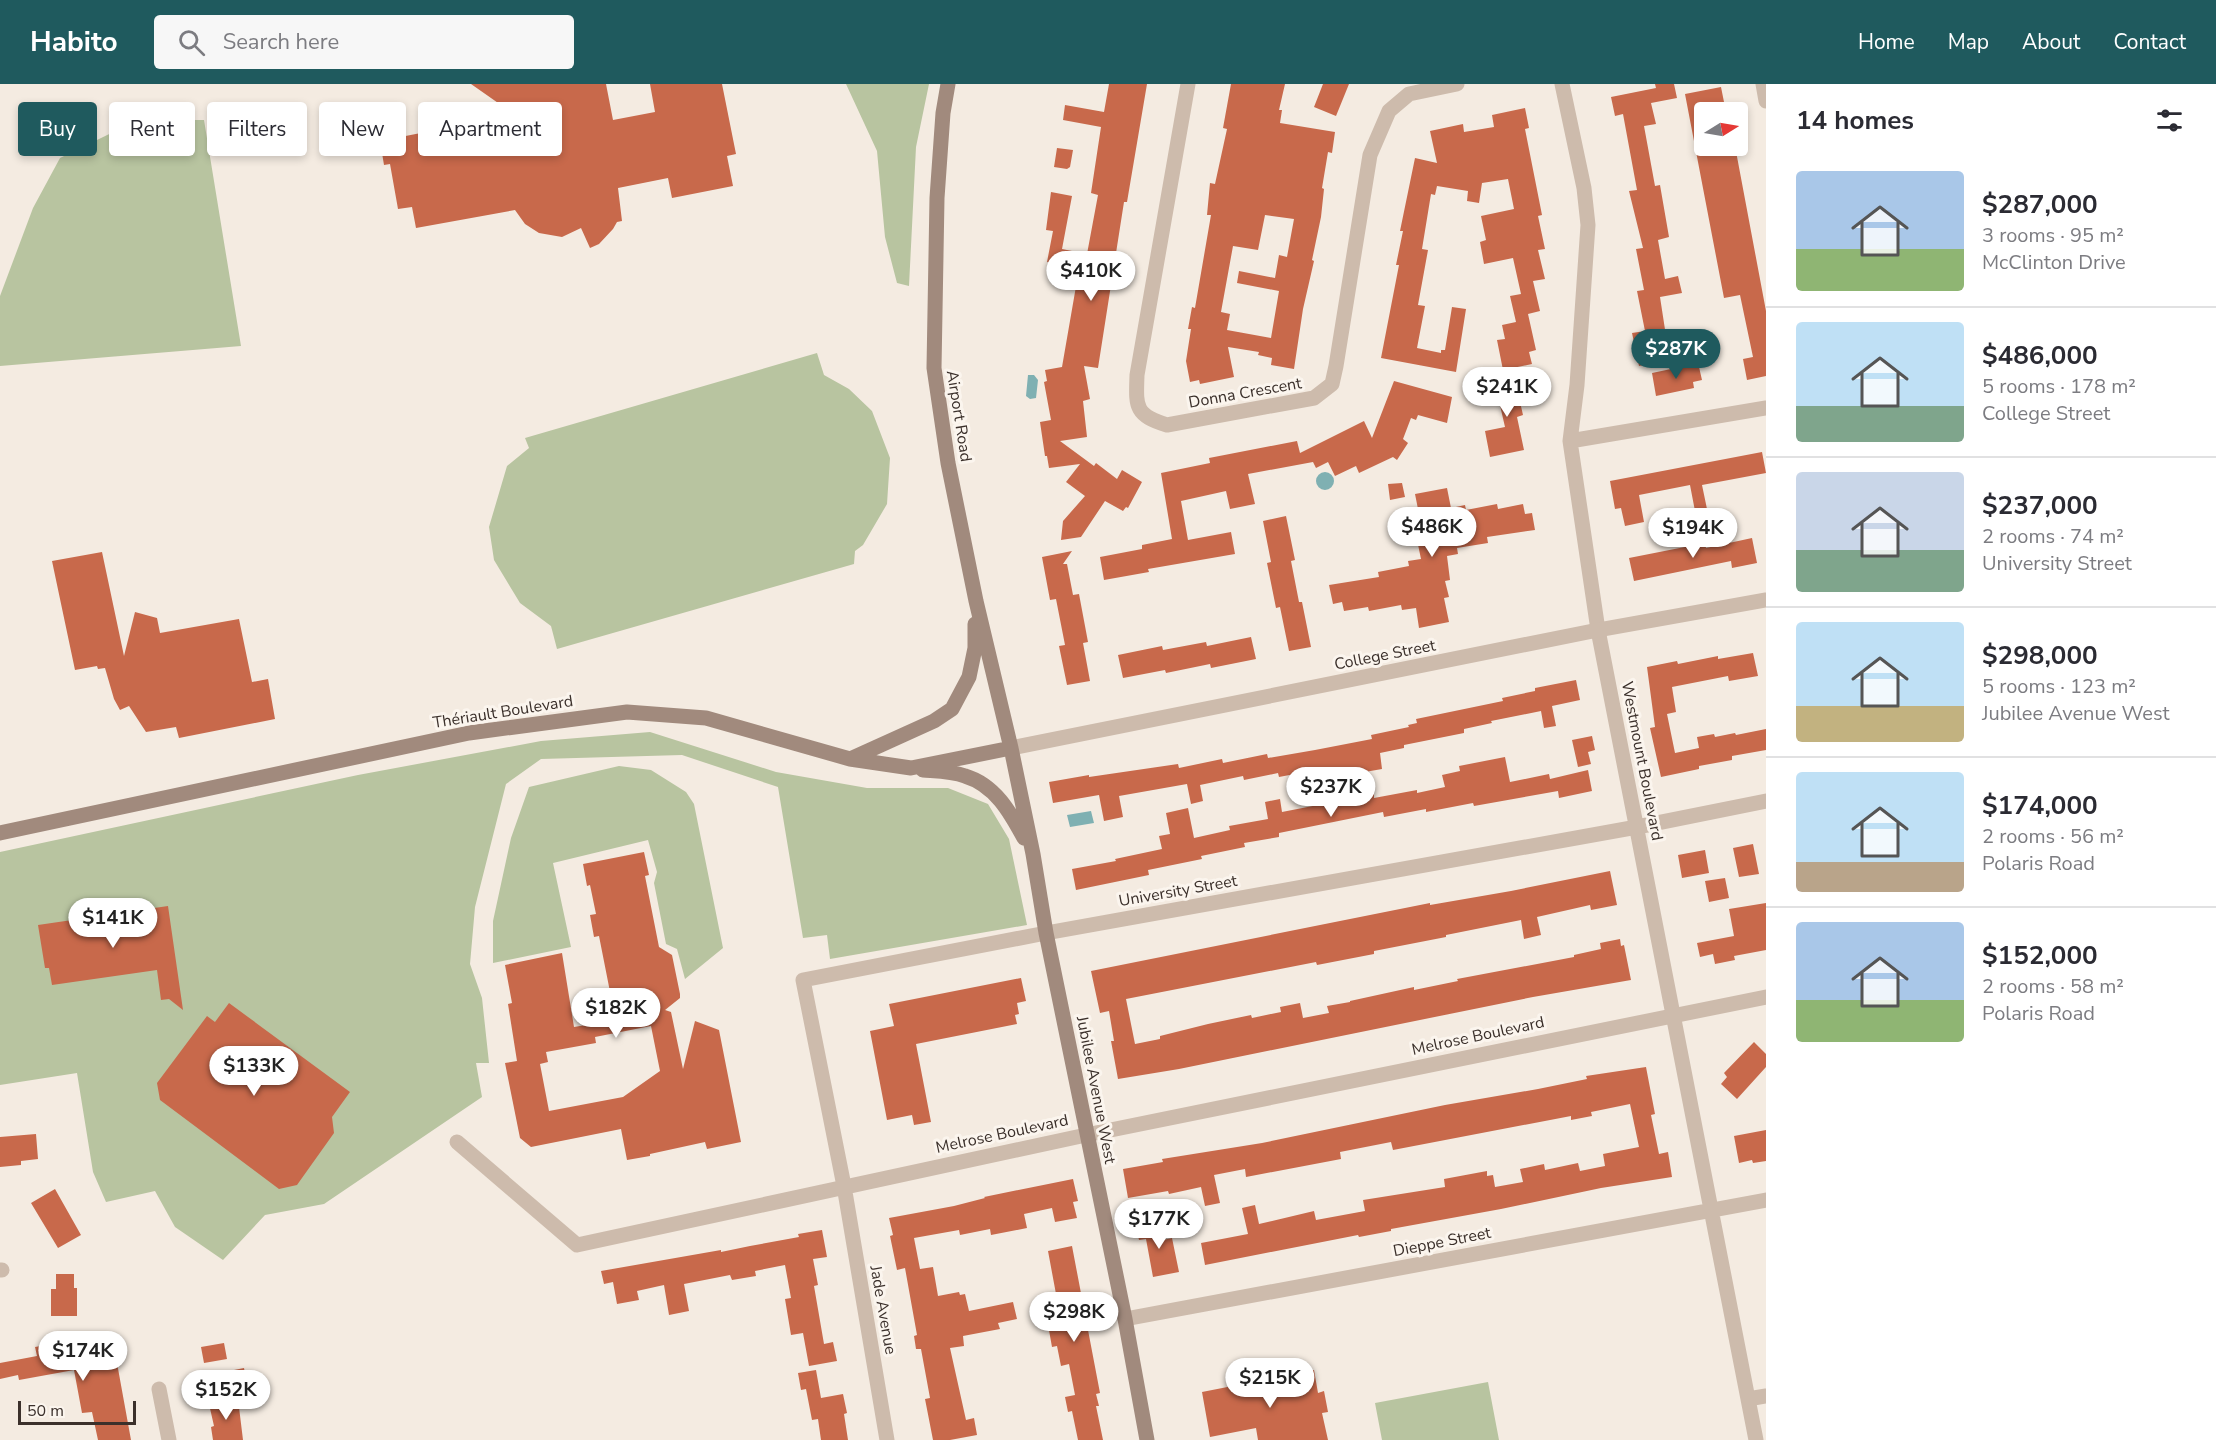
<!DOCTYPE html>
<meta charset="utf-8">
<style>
:root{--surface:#fff;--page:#f7f7f7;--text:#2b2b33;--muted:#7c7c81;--line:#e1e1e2;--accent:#1f5a5e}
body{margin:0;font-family:"Nunito Sans",sans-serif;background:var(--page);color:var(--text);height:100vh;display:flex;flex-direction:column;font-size:22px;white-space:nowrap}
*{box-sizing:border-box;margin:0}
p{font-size:20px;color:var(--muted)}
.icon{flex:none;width:33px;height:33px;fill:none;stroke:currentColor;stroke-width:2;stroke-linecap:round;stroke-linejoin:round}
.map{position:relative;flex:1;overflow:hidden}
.side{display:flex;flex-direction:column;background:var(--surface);width:450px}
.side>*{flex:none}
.guide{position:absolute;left:18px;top:18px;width:570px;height:54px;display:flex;gap:12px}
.needle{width:39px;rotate:79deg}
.controls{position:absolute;left:1694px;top:18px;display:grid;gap:12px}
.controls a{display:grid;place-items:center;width:54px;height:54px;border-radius:6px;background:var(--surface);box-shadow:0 3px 9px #0003;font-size:30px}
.scale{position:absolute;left:18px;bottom:15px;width:118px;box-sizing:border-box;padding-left:6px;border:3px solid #3b302b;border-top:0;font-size:16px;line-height:21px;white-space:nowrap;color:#3b302b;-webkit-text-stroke:4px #fbf5ee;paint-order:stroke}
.price{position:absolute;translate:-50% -51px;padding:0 14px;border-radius:21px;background:#fff;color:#222;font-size:20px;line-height:39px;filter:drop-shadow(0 2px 3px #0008)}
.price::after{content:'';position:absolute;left:50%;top:36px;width:18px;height:14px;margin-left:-9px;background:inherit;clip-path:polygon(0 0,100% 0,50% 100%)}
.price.selected{background:var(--accent);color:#fff}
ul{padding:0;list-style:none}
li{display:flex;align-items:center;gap:18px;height:150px;padding:0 30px}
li+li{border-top:2px solid var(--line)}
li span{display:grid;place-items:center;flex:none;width:168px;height:120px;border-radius:6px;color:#555}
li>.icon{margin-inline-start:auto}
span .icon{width:72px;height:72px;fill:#fffc;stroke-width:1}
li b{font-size:26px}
h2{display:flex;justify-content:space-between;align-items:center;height:72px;padding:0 30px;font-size:26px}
.pill{padding:0 21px;border-radius:6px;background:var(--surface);box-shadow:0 3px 9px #0003;font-size:21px;line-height:54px}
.pill.selected{background:var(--accent);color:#fff}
header{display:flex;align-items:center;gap:36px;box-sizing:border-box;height:84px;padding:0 30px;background:var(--accent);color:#fff}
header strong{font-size:28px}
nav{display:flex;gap:33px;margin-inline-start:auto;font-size:21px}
.search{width:420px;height:54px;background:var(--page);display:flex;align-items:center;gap:15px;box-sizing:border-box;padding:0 21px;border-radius:6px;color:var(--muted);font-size:22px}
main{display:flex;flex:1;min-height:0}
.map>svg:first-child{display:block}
</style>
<header>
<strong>Habito</strong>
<div class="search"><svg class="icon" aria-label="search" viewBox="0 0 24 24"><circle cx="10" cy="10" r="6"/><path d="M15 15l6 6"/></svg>Search here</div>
<nav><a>Home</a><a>Map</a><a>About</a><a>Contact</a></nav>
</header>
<main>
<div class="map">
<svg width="1766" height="1356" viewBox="0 0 1766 1356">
<rect width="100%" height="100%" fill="#f4ebe1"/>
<!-- green -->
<path fill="#b8c4a0" d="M846 0H929L916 63 909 202 897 199 885 153 877 67Z
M138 36H204L241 262 0 282V212L33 124 60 74Z
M817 269 824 291 849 305 872 327 890 374 887 420 863 461 855 467 854 480 557 565 551 542 520 519 494 476 489 443 507 382 529 364 525 354Z
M650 648 776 688 867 704H948L988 720 1009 755 1027 841 830 875 827 851 803 854 778 703 682 671 541 675 506 700 475 823 470 880 482 914 489 979H476L482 1013 324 1120 265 1131 223 1176 175 1143 155 1107 106 1118 93 1088 77 989 0 1001V768L358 691 541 657Z
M619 682 651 686 686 708 694 720 723 864 685 895 677 865 666 860 654 799 657 788 648 756 553 779 571 863 493 879V837L511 754 529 703Z
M1488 1298 1499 1356H1382L1375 1319Z"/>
<!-- water -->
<path fill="#7fb0b2" d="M1028 291H1034L1038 296 1036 314 1030 315 1026 312Z
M1316 397a9 9 0 1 1 18 0a9 9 0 1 1-18 0Z
M1091 727 1094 739 1070 743 1067 731Z"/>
<!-- building -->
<path fill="#c8694b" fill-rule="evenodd" d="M471 0H606L613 36 655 28 650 0H722L736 70 727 72 733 102 672 114 668 94 618 104 622 137 617 138 613 145 599 160 590 164 581 144 562 153 539 149 525 140 515 126 416 144 412 123 398 125 390 80 384 81 380 57 477 38 485 44 501 21Z
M1109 0H1147L1127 118H1124L1098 284 1084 282 1090 315 1083 317 1087 353 1060 357 1094 382 1096 379 1117 395 1122 386 1142 398 1128 424 1126 423 1123 427 1105 417 1081 453 1061 456 1063 437 1085 412 1066 398 1080 380 1049 384 1047 372H1045L1040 338 1051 336 1044 298 1047 297 1045 286 1062 283 1079 185 1047 178 1053 147 1046 146 1051 108 1072 112 1062 165 1087 170 1098 111 1091 109 1101 43 1063 36 1065 21 1104 28Z
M1231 0H1285L1279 26H1282L1280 39 1335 48 1332 69 1328 68 1322 104 1324 105 1321 133 1312 176 1314 177 1303 225 1294 285 1271 281 1272 274 1258 271 1259 268 1228 263 1234 293 1200 300 1199 296 1190 298 1186 277 1191 245H1188L1192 223 1195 224 1211 131H1207L1210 99 1215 100 1227 45 1223 44ZM1265 131 1294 135 1287 173 1279 171 1275 194 1239 187 1237 199 1279 207 1271 254 1227 246 1230 230 1221 228 1233 162 1258 166Z
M1323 0H1349L1336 32 1314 23Z
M1655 0H1674L1677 14 1651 19 1656 40 1644 42 1655 102 1660 101 1669 153 1658 156 1665 195 1678 192 1682 209 1660 213 1666 252 1653 254 1658 278 1639 282 1632 249 1645 247 1637 207 1644 206 1636 165 1643 164 1629 107 1637 106 1623 30 1615 32 1611 13 1656 4Z
M1721 3 1726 28H1704V62H1735L1766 227V292L1747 296 1743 275 1753 273 1740 211 1724 214 1685 10Z
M1525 24 1529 44 1525 45 1542 131 1538 132 1545 165 1538 166 1545 195 1533 197 1540 227 1528 230 1536 266 1529 268 1532 280 1503 286 1497 256 1505 255 1502 241 1516 238 1510 212 1521 210 1513 174 1484 180 1480 158 1486 156 1481 132 1514 125 1508 95 1482 99 1479 119 1467 117 1468 107 1437 102 1435 111 1431 110 1422 165 1428 166 1418 221 1425 222 1417 264 1441 269V266H1445L1452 223 1466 225 1456 288 1381 274 1399 181H1396L1403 147H1400L1415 74 1437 79 1430 47 1463 40 1464 48 1494 43 1492 31Z
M1057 64 1073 66 1070 83 1067 85 1054 83Z
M1690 281V284L1699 283 1702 296 1693 298 1694 304 1656 312 1652 289Z
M1513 287 1523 331 1517 333 1524 366 1490 373 1485 347 1505 343 1493 291Z
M1394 297 1452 313 1447 339 1418 331 1416 336 1411 334 1403 355 1408 359 1397 376 1393 373 1359 389 1356 382 1335 392 1328 378 1316 384 1313 378 1248 390 1255 420 1230 425 1226 407 1181 417 1188 456 1231 448 1235 470 1148 485 1149 488 1104 496 1100 473 1142 465V461L1172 455 1161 389 1210 379 1209 374 1297 357 1300 369 1364 337 1372 354Z
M1762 368 1766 389 1702 401 1707 425 1695 427 1690 401 1639 411 1644 438 1625 442 1621 424 1615 425 1610 397Z
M1402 399 1405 413 1390 416 1388 400Z
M1447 404 1451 424 1465 421 1466 426 1497 420 1498 425 1523 420 1525 430 1532 429 1535 446 1487 453 1488 459 1457 464 1458 470 1447 472 1450 496 1445 497 1449 513 1444 514 1449 538 1419 544 1416 524 1402 526 1401 521 1369 527 1368 523 1344 527 1342 518 1333 520 1329 501 1379 493 1378 488 1409 482 1408 477 1421 475 1416 451 1423 450 1415 410Z
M1286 432 1295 476 1291 477 1299 518H1302L1311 563 1289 567 1280 523 1276 524 1267 479 1271 478 1263 437Z
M1752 454 1757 479 1732 484 1731 477 1634 497 1629 474 1705 459 1706 464Z
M1072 467 1063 480H1067L1073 511 1079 510 1088 558 1083 559 1090 597 1067 601 1059 562 1065 561 1056 515 1050 516 1042 473Z
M102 468 124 572 135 528 157 534 160 549 239 535 252 598 268 595 275 635 179 654 176 643 146 648 129 622 120 626 114 615 105 584 98 585 97 582 75 586 52 477Z
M1251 553 1256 575 1211 584 1210 580 1166 589 1165 586 1123 594 1118 571 1162 562 1163 566 1206 558 1207 562Z
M1753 569 1758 592 1729 597 1728 592 1672 603 1676 628 1667 630 1675 669 1699 664 1697 653 1714 650 1715 653 1735 649 1736 651 1766 645V666L1732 672V676L1699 682V685L1661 693 1650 644 1655 643 1647 583 1677 577 1678 580 1718 572V575Z
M1576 596 1580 616 1552 622 1556 642 1544 644 1541 627 1491 637 1492 639 1464 645V649L1404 661V664L1380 669 1382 685 1359 689 1358 687 1323 695 1321 685 1279 693 1278 689 1244 696 1243 692 1200 701 1203 717 1191 720 1187 700 1119 712 1123 733 1104 737 1099 711 1053 719 1049 698 1089 691V693L1178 680 1179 684 1222 675 1223 679 1267 670 1268 674 1315 666 1372 655 1371 651 1409 643 1408 641 1417 639 1416 635 1503 617 1502 614 1535 607V604Z
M1592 652 1595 666 1588 668 1591 680 1578 683 1572 656Z
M1505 673 1510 698 1549 690 1550 695 1588 686 1592 707 1559 714 1558 707 1474 722 1473 719 1426 728V725L1384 733 1383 728 1279 749V753L1244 759 1245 763 1201 772 1202 775 1148 786 1149 791 1076 806 1072 785 1116 777 1115 775 1162 765 1159 752 1170 750 1166 729 1188 724 1194 754 1230 746 1229 742 1268 735 1265 718 1280 715 1282 728 1374 710V714L1417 706V709L1445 703 1442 691 1460 687 1459 682Z
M1753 760 1759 790 1739 793 1733 764Z
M1705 766 1709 789 1682 794 1678 771Z
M644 768 649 791 645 792 659 863 672 871 680 910V914L665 926 671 928 683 985 695 937 719 946 741 1058 707 1065 705 1058 650 1070V1072L627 1076 621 1045 531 1063 520 1054 505 979 517 977 508 920 512 919 505 881 562 869 574 943 604 938 603 931 614 928 599 852 594 853 590 831 596 830 590 801 587 802 583 780ZM651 942 660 987 623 1013 549 1027 540 980 548 978 546 968 596 959 595 953Z
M1610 787 1617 821 1591 826 1590 821 1537 833 1541 851 1524 855 1521 836 1446 851V853L1374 867V870L1317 881 1316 878 1126 915 1135 960 1160 955V952L1208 940 1251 931 1252 934 1281 928 1280 923 1300 919 1303 934 1329 929 1327 922 1350 918V917L1414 903V906L1458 897 1457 895 1574 873V871L1601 865 1600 859 1620 855 1621 862 1624 861 1631 896 1533 913 1179 985 1118 995 1111 957H1114L1109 927 1100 929 1091 887 1430 819V821L1511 807Z
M1725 794 1729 814 1709 818 1705 797Z
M1766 819V866L1734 872 1735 876 1715 880 1713 870 1700 873 1697 859 1734 852 1729 825Z
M168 822 183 926 169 915 161 916 157 886 52 901 49 884H45L38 841Z
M1021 894 1026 917 1017 919 1019 930 1015 931 1017 940 916 960 931 1038 914 1041 912 1031 887 1036 870 947 894 942 889 920Z
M229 919 350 1008 332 1033 334 1049 297 1101 279 1105 160 1016 157 999 207 932 215 938Z
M1754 958 1766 970V983L1737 1015 1721 1000 1727 993 1724 989Z
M1646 983 1655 1030 1651 1031 1659 1070 1668 1068 1672 1093 1601 1104 1501 1125 1391 1145V1147L1359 1153 1358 1151 1205 1181 1201 1159 1248 1150 1242 1124 1255 1121 1259 1140 1314 1127 1316 1136 1365 1127 1363 1116 1445 1103 1444 1095 1487 1087V1092L1493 1091 1495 1103 1523 1098 1520 1085 1544 1080 1545 1086 1578 1079 1580 1087 1605 1082 1603 1070 1639 1063 1630 1020 1591 1028 1592 1032 1571 1036V1032L1393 1066 1391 1058 1340 1068 1341 1075 1246 1093 1245 1085 1214 1091 1220 1119 1205 1122 1201 1103 1169 1110 1168 1107 1128 1114 1123 1085 1163 1078 1162 1075 1262 1059 1445 1021 1538 1005 1587 995 1586 992Z
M1766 1046V1077L1753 1079 1752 1076 1739 1079 1734 1052Z
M36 1050 38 1075 21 1077V1081L0 1083V1053Z
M1073 1095 1078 1117 1073 1118 1077 1134 1055 1138 1052 1124 1024 1130 1027 1144 991 1151 990 1145 960 1151 959 1146 914 1154 920 1185 933 1183 938 1212 959 1208 960 1211 965 1210 969 1227 1013 1218 1017 1235 998 1239 1000 1245 963 1252 964 1262 950 1264 966 1336 974 1334 977 1351 950 1356H933L925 1315 930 1314 921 1265H916L914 1252 917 1251 905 1184 897 1186 890 1152 893 1151 889 1134 954 1122 985 1114 984 1113Z
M55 1105 81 1151 58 1164 31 1119Z
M1159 1138 1163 1156 1172 1154 1179 1188 1153 1193 1146 1155 1139 1156 1136 1143Z
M822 1146 827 1173 813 1175 818 1201 814 1202 824 1260 833 1258 837 1277 809 1282 803 1249 791 1251 785 1215 791 1214 785 1181 755 1187 756 1192 732 1196 730 1191 684 1200 689 1227 669 1231 664 1201 637 1207 639 1216 617 1220 613 1198 604 1200 601 1187 721 1166V1168L750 1162 799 1153 798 1150Z
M1072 1162 1100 1309 1096 1310 1099 1322H1096L1103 1356H1078L1072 1327 1068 1328 1065 1313 1075 1311 1069 1280 1061 1282 1057 1262 1052 1263 1043 1213 1056 1210 1048 1167Z
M56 1190H74V1204H77V1232H51V1205H56Z
M113 1257 131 1356H98L92 1328 82 1329 74 1286 19 1296 18 1291 0 1295V1279L37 1272 35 1263 52 1260 53 1268Z
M224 1259 227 1275 204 1279 201 1263Z
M244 1284 248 1305 228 1309 224 1288Z
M816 1286 821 1314 843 1310 847 1329 844 1330 848 1356H821L818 1335 812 1336 806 1305 801 1306 798 1289Z
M1314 1286 1318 1309 1324 1307 1328 1328 1322 1329 1328 1356H1258L1256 1344 1210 1353 1202 1308Z
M238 1315 243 1356H213L211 1343 214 1342 209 1320Z"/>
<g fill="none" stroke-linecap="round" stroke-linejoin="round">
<!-- minor -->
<path stroke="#cdbbac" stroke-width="15" d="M1188 0 1137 291C1136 322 1134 331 1167 341L1314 314 1332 300 1336 282 1370 71 1389 27 1409 10 1457 0
M1562 0 1584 104 1588 141 1577 301 1570 357 1598 546 1756 1356
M1763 0 1766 17
M1570 357 1766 324
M457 1058 577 1161 1086 1051 1766 913
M0 1186H2
M1125 1235 1766 1116
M159 1305 169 1356
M1748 1315 1766 1312
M887 1356 844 1102 803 896 1046 849 1637 743 1766 717"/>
<!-- tertiary -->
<path stroke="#cdbbac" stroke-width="15" d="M1011 664 1598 546 1766 516"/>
<!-- secondary -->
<path stroke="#a18a7d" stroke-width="15" d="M948 0 943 29 937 114 934 284 948 379 976 517 1011 664 1033 770 1046 849 1125 1235 1147 1356
M850 675 934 637 952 625 969 593 975 564V540
M923 686C936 687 952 687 965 692 995 701 1010 728 1024 754
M0 749 469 649 627 628 706 634 850 675 911 684 1011 664"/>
</g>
<g text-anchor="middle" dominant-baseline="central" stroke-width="6" stroke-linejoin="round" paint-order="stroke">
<!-- street labels -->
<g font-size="16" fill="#3b302b" stroke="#fbf5ee">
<text transform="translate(1245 309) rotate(-10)">Donna Crescent</text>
<text transform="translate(959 332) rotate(81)">Airport Road</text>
<text transform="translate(1385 571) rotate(-11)">College Street</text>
<text transform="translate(503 628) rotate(-9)">Thériault Boulevard</text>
<text transform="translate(1642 677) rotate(79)">Westmount Boulevard</text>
<text transform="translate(1178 807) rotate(-10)">University Street</text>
<text transform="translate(1478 952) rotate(-12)">Melrose Boulevard</text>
<text transform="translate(1096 1006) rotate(79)">Jubilee Avenue West</text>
<text transform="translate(1002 1050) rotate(-12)">Melrose Boulevard</text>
<text transform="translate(1442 1158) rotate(-11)">Dieppe Street</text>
<text transform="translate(883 1226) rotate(80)">Jade Avenue</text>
</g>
</g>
</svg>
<div class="controls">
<a><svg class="needle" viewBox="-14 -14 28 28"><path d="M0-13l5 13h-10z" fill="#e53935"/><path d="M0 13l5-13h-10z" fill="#7c7c81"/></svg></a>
</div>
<div class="scale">50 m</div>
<b class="price" style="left:1091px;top:218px">$410K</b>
<b class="price selected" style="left:1676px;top:296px">$287K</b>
<b class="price" style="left:1507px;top:334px">$241K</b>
<b class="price" style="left:1432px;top:474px">$486K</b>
<b class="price" style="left:1693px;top:475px">$194K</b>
<b class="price" style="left:1331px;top:734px">$237K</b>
<b class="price" style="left:113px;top:865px">$141K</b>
<b class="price" style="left:616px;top:955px">$182K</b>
<b class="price" style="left:254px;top:1013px">$133K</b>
<b class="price" style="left:1159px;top:1166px">$177K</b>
<b class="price" style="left:1074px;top:1259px">$298K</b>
<b class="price" style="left:83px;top:1298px">$174K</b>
<b class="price" style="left:1270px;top:1325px">$215K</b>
<b class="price" style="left:226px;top:1337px">$152K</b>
<div class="guide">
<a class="pill selected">Buy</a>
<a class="pill">Rent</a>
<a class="pill">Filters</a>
<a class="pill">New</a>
<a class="pill">Apartment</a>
</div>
</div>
<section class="side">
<h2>14 homes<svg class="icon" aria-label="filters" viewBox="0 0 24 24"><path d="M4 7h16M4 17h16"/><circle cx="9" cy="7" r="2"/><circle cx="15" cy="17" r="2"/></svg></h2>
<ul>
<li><span style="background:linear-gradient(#a9c7e8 65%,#8fb573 0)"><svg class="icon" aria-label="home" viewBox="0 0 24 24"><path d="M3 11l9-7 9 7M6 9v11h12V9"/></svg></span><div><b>$287,000</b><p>3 rooms · 95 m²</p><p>McClinton Drive</p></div></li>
<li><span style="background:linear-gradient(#bfe0f5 70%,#7fa58c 0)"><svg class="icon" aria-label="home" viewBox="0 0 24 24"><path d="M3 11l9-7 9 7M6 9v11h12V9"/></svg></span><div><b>$486,000</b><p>5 rooms · 178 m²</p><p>College Street</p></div></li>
<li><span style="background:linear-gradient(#c9d6e8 65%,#7fa58c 0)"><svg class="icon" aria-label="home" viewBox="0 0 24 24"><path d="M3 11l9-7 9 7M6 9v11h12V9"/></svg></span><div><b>$237,000</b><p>2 rooms · 74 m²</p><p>University Street</p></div></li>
<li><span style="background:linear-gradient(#bfe0f5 70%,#c2b280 0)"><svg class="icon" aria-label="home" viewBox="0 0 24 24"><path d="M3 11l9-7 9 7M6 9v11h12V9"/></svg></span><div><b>$298,000</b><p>5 rooms · 123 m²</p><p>Jubilee Avenue West</p></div></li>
<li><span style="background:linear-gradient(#bfe0f5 75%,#b9a48a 0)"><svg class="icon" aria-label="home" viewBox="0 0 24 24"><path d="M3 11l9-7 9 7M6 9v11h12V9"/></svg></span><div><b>$174,000</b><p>2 rooms · 56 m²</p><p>Polaris Road</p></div></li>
<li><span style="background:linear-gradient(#a9c7e8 65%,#8fb573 0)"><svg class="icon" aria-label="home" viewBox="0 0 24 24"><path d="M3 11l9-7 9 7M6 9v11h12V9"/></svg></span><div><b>$152,000</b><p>2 rooms · 58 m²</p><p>Polaris Road</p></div></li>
</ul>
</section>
</main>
